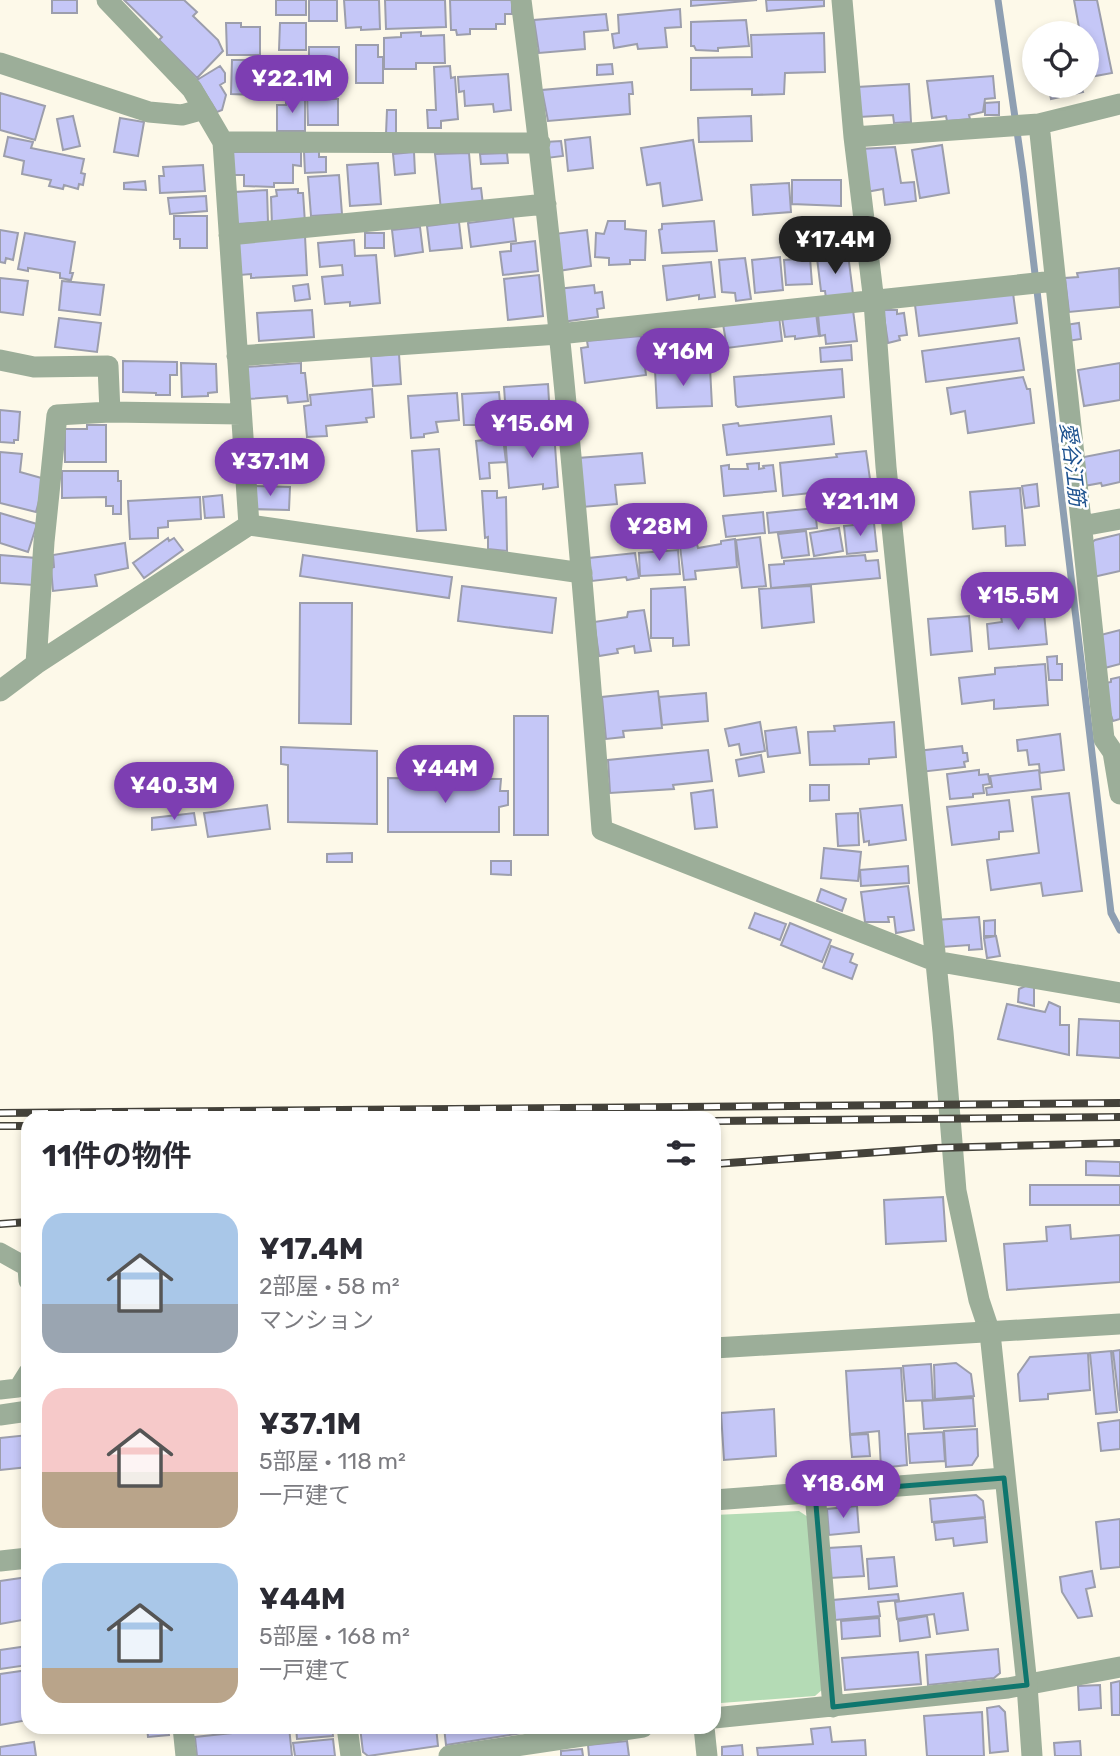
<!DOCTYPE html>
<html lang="ja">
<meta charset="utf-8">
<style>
:root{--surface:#fff;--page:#f7f7f7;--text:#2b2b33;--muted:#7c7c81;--accent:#7d3eb2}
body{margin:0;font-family:Rubik,"Noto Sans JP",sans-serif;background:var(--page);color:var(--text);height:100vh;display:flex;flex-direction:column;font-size:26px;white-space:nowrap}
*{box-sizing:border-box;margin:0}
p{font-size:23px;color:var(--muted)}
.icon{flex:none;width:38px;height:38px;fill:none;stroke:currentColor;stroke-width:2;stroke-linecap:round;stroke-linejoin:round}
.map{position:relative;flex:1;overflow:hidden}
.side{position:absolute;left:21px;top:1111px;width:700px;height:623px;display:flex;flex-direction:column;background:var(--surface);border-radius:21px;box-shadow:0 4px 10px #0003}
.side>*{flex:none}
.controls{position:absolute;left:1022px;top:21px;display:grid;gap:14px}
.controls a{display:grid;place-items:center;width:77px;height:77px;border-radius:50%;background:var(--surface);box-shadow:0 4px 10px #0003;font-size:35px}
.price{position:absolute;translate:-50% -60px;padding:0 16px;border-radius:24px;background:var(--accent);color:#fff;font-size:23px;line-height:46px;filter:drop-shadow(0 2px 4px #0008)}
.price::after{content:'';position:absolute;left:50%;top:42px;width:21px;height:16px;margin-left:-10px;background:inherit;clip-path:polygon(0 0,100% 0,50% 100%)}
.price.current{background:#222;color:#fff}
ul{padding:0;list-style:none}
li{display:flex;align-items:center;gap:21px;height:175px;padding:0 21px}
li span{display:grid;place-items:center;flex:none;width:196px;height:140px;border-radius:21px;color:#555}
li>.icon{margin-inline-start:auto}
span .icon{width:84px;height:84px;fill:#fffc;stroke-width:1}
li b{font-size:30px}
h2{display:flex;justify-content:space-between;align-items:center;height:84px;padding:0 21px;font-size:30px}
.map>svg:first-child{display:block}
</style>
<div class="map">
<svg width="1120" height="1756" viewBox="0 0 1120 1756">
<rect width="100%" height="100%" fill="#fdf9e9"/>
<!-- green -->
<path fill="#b4dbb5" d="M799 1511 808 1517 823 1689 815 1696 721 1703 714 1698V1515Z"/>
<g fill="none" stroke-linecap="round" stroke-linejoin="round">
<!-- stream -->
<path stroke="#8e9fb2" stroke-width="7" d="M998 0 1023 173 1111 913 1120 930"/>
</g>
<!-- building -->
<path fill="#c5c7f7" stroke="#9c9eac" stroke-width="2" d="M52 0H77V13H52Z
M124 0H184L197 12 193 16 218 40 223 51 197 78 159 40 162 37Z
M276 0H306V15H276Z
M309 0H337V21H309Z
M344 0H379L380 29 361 30V27L346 28Z
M385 0H445L446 27 386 29Z
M450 0H512V14H505V24H496V29H470V34L457 35 456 30H451Z
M691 0H757L691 6Z
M766 0H824V6L767 11Z
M1074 0H1097L1112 73 1090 77 1087 64V33H1080Z
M680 9 681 27 665 28 667 47 638 49 637 44 614 48 612 34 619 33 618 15Z
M606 14 608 30 584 32 585 49 539 53 534 20Z
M746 20 749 46 718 48V51L696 50 694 46H691V22Z
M226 23H241V27H260V55H227Z
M280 23H306V50H279Z
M421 32V36L444 35 445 63H416V69H384V38L401 37V33Z
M824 33 825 72 785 73 784 94 752 95V89L691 90V58L752 57 751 35Z
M356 45H378V57H383V83H356Z
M309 47H339V79H309Z
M232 60H259L258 95 231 94Z
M612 64 613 74 597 75V65Z
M220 66 225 73V82L220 85 226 95 222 110 217 112 197 80Z
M450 66 451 78 455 77 458 119 441 121V128H428L427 110H436L434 67Z
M508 74 511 110 494 112 493 104 465 106 464 91 459 92 458 77Z
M993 76 995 98 985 99 983 112 969 115 970 119 947 121 946 116 932 118 927 81Z
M632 82 633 94H629L630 114 548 121 542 90Z
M909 84 911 122 894 123 893 115 859 117 857 87Z
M1048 86H1081L1083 92 1051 99Z
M333 91V99H338V125H308L307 92Z
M0 93 45 106 35 140 0 130Z
M286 98H305V131H277V105H286Z
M999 102V115H985V103Z
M387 110H396V134H386Z
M73 116 80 146 63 150 57 119Z
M751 116 752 141 699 142 698 118Z
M120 118 144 122 138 156 114 152Z
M8 137 33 142 31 148 84 159 81 173 85 174 83 185 79 184 78 189 64 185 63 189 49 186 51 180 22 174 24 161 4 156Z
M590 137 593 168 568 171 565 140Z
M693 140 702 200 663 206 660 183 647 185 641 148Z
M561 141 563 156 547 158 545 142Z
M942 145 949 193 920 198 912 150Z
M895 147 901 183 914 182 916 201 885 205 883 189 866 192 860 149Z
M319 151V157H326V172L305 173 304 152Z
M232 152H301V166L293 165V183H274V187L244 186V175H232Z
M414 152 415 173 395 175 393 154Z
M469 153 472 189 481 188 483 205 441 210 435 154Z
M507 153 508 163 481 164 480 154Z
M378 163 381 204 350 206 347 165Z
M203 165 205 191 160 193 159 176H164L163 167Z
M339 175 342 214 311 216 308 177Z
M792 180H841V206L792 204Z
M145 181 146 190 124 189V183Z
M789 183 791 212 753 215 751 185Z
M298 189V193H303L305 223 272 225 271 197 277 196 276 190Z
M267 190 268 222 237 224 235 192Z
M206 196 207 211 170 214 168 198Z
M174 216H207V248H180V239H174Z
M513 217 516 241 471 247 468 223Z
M608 221H625V229L646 231 645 260H630V264L609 265V258L595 257 596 233 604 234Z
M714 221 717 251 662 253 659 230 662 229V224Z
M459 222 462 248 430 251 427 226Z
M420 227 423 252 395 256 392 230Z
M0 230 18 233 13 260 6 258 5 263 0 262Z
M587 230 591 266 558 271 554 234Z
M25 233 75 242 70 273H73L71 280 60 278V273L28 268V271L18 269Z
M365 233H384V248H365Z
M305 236 307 275 251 278V274L240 275 238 240Z
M354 240 355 256 376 255 380 303 350 306V302L325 304 322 277 343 275 342 265 320 267 318 243Z
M535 241 538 271 503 275 500 252 511 251V244Z
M848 254 853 294 826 298 825 291H821L817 258Z
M780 257 783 290 755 293 752 260Z
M745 258 751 299 736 301 735 293 722 292 719 260Z
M810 258 812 284 786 285 784 260Z
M711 262 715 297 699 299V295L667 300 663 266Z
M1119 268 1120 307 1069 312 1065 278 1078 277 1077 273Z
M539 275 543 316 508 320 504 279Z
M0 278 28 281 23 315 0 312Z
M62 281 104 285 100 315 59 310Z
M308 284 310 299 295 301 293 286Z
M594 285 595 293 602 292 604 308 597 309 598 317 562 322 557 289Z
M1013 293 1017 323 919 336 915 305Z
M312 310 314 337 259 341 257 313Z
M853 310 857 341 826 344 825 335 820 336 818 314Z
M883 310H897V314L904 313 907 335 899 336 900 340 888 343Z
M816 313 819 336 795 339V336L785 337 782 318Z
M779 316 782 341 727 348 723 324Z
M59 318 101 323 97 352 55 347Z
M1079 323 1081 339 1067 341 1065 325Z
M641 336 646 375 585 383 581 348 588 347 587 341Z
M1019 338 1024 370 926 382 922 351Z
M851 345 852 360 821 362 820 348Z
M399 354 401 384 373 386 371 356Z
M123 361 177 362V375H170V395H156V393L123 392Z
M181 363 216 364 217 392 208 393V396L182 397Z
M301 363V373H305L308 401 288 403 287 396 248 399 246 367Z
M1120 363V400L1084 406 1078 370Z
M710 368 712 406 657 408 655 370Z
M842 369 844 397 738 407 736 405 734 377Z
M1023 377 1027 389H1030L1034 423 968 433 965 411 951 414 947 388Z
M548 384 549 401 543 402 544 413 506 416 504 387Z
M372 389 374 417 366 418 367 422 326 426 327 436 307 437 304 406 311 405 310 395Z
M499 392 502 425H464L462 394Z
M457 393 459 420 436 422 438 432 424 434V437L411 438 408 396Z
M0 410 20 412 18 440H14V443L0 442Z
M831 416 834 444 727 455 723 425 738 423 739 426Z
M87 425H106V462H65V429H87Z
M554 432 558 487 543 489V484L509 488 505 435Z
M503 438 506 462 489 463 490 478 480 479 476 441Z
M439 449 446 530 417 531 412 451Z
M1120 450V482L1102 486 1101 483 1084 486 1079 458Z
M866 451 870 479 838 482 839 490 783 496 780 463 837 457 836 454Z
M0 452 22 454 20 472 45 479 36 512 0 503Z
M642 453 645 483 615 485 617 504 582 507 578 458Z
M759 463V469L764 468 763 466 773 465 776 491 724 496 721 466 729 465V469H748L747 464Z
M62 471H118V481H121V514H113V506H106V497L62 498Z
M1037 484 1039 506 1025 508 1022 486Z
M250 486 290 487 289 510 249 509Z
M1020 488 1025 545 1006 546 1005 526 973 529 970 492Z
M482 491H497V498L506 497 507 551 488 549V537L485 538Z
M222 495 224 517 205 518 203 497Z
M200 497 201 519 168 521V527L158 528V538L130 539 128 501Z
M815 508 817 528 769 533 767 513Z
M763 512 765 533 726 537 723 516Z
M0 513 37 524 28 552 0 543Z
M621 522H647V541H621Z
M874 523 877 551 847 554 844 526Z
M839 528 843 551 814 556 810 533Z
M806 531 809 555 782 558 778 534Z
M1120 534V571L1093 577 1085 548 1095 540Z
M760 537 766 586 742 588 736 540Z
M168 538 169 541 174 538 183 550 144 578 133 563Z
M735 539 737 567 695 571 696 579 684 580 680 546 697 544 698 548 721 544V541Z
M125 543 128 568 95 575 97 586 53 591 51 568 54 567 53 555Z
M678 550 680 574 640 576 639 553Z
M635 553 639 578 627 580 626 577 592 581 589 558Z
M0 555 36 558 34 585 0 583Z
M303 555 452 577 449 598 300 576Z
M865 555 866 561 878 560 880 578 771 588 769 565 784 564V561Z
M462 586 556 598 552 633 458 621Z
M811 586 814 622 762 628 759 589Z
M685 587 689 645 673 646V638H651V589Z
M300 603H352L351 724 299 723Z
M644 610 651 651 635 653 634 646 617 649 618 653 599 656 594 622 627 617 628 612Z
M1044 613 1047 644 989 649 987 624 1002 622 1001 617Z
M969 616 972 651 931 655 928 619Z
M1120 630V664L1101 669 1093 637Z
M1057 656V664H1062V680H1049L1047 657Z
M1045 664 1048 705 994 709V700L962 704 959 678 995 674V668Z
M1120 677V719L1113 721 1100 684 1111 682V679Z
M658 691 662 728 623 731 624 737 606 739 602 697Z
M706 693 708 721 662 725 659 697Z
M514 716H548V835H514Z
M760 722 765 751 741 755 739 744 729 746 725 729Z
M894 722 896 757 869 759V764L810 765 808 732 835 731 834 726Z
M796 727 800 753 768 757 765 731Z
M1060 734 1064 770 1040 773 1039 764 1029 765 1027 750 1018 751 1017 740Z
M962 746 963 753H967L968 761 964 762 965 767 920 772 917 751Z
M281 747 377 751V824L288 822V765L281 764Z
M708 750 712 781 673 785 674 789 610 793 608 760Z
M761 755 764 772 739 776 736 760Z
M979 770V775L988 774 990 784 983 785 984 793 973 794V797L950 799 947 774Z
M1039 770 1041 789 987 795 986 788 992 787 990 776Z
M388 778 501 779 500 791H508V805L499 807V832H388Z
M810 785H829V800L810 801Z
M713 790 717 827 695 829 691 793Z
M1069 793 1082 891 1043 896 1041 883 991 890 987 860 1039 853 1032 797Z
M1009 800 1013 831 999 832V839L952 845 947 807Z
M267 805 270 829 208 837 204 813Z
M902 805 906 840 869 845V841L864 842 860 809Z
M194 813 196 825 152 830V818Z
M858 813 859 845 838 846 836 814Z
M824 848 861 852 858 881 821 878Z
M352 853V862H327V854Z
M491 861H511V875L491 874Z
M908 866 909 883 861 886 860 870Z
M908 886 914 930 896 933 894 917H888L889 922H865L861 892Z
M821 889 846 899 842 911 817 901Z
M755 913 786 924 780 940 749 928Z
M979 917 982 949 969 950V945L942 947 935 920Z
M995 920V936H984V921Z
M790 923 831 940 822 962 781 945Z
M996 936 1000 956 987 958 984 938Z
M831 946 853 954 850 962 857 965 852 979 823 968Z
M1034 982V1006L1018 1002 1019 989Z
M1049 1002 1060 1007V1025H1069V1055L998 1039 1007 1004 1045 1012Z
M1079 1019 1120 1021V1058L1077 1055Z
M1086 1161 1120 1162V1176L1086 1175Z
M1030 1185H1120V1205H1030Z
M943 1197 946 1241 886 1244 884 1200Z
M1070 1225 1071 1239 1120 1235V1282L1007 1290 1004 1244 1047 1241 1046 1227Z
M1120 1350V1411L1113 1351Z
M1111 1351 1117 1412 1096 1414 1090 1353Z
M1088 1353 1090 1390 1048 1394V1399L1020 1401 1018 1374 1030 1357Z
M956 1363 971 1374 974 1396 935 1399 934 1365Z
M931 1364 933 1400 906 1401 903 1366Z
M901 1368 907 1465 881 1468 879 1431 850 1434 846 1371Z
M973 1398 975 1426 924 1429 922 1401Z
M774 1409 776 1456 724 1460 721 1413Z
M1120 1420V1449L1101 1451 1098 1423Z
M977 1429 978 1456 972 1465 946 1467 944 1431Z
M943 1432 945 1461 910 1463 908 1434Z
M868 1434 870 1456 852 1457 850 1435Z
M28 1435V1467L0 1470V1438Z
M976 1495 983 1501 985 1517 932 1522 930 1499Z
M857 1506 859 1532 829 1535 827 1509Z
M985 1518 987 1542 954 1546 953 1538 936 1540 934 1523Z
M1120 1519V1567L1101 1569 1096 1522Z
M861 1546 864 1576 830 1578 828 1548Z
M894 1557 897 1586 869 1589 867 1559Z
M1092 1571 1095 1587 1086 1589 1092 1616 1078 1618 1062 1592 1060 1577Z
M28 1577V1619L0 1624V1581Z
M963 1593 968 1630 937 1634 934 1614 897 1619 895 1602Z
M898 1594 899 1600 878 1602 880 1616 835 1620 833 1600Z
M927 1616 930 1637 900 1641 898 1621Z
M879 1618 880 1636 842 1639 841 1621Z
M28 1646V1665L0 1669V1650Z
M998 1649 1000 1673 994 1678 928 1685 926 1655Z
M918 1652 921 1684 845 1690 842 1658Z
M28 1670V1720L0 1725V1674Z
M1120 1681V1715H1112L1111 1683Z
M1100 1685 1101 1708 1079 1710 1078 1686Z
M999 1706 1005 1712 1008 1751 990 1753 987 1708Z
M982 1712 984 1756H927L924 1716Z
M147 1727H168L169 1735 148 1737Z
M289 1727 292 1756H197L195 1737Z
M296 1727H332L333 1736 297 1739Z
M360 1727H436L438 1746 368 1756 363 1752Z
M444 1727H533L529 1732 446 1745Z
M830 1727 832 1742 865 1740 866 1756H758L757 1748 813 1744 811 1729Z
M333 1739 335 1756H295L293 1743Z
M627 1741 629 1756H589L588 1745Z
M1080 1741 1081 1756H1055L1054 1743Z
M34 1742 36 1756H0V1747Z
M742 1745 743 1756H722V1747Z
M582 1749 583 1756H561V1751Z"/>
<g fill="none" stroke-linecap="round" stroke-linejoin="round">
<!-- pedestrian -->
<path stroke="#9cae99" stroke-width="19" d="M0 1252 27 1267 28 1281
M0 1390 18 1388 28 1372"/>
<!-- minor -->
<path stroke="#9cae99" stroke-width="21" d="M107 0 192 89 223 142 249 525
M521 0C557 276 581 553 602 830L935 961 1120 993
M842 0 854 137 874 302 886 467 943 1032 956 1191 979 1300 990 1333
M0 63 149 112 182 115 204 109
M1039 124 1104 739 1113 752 1120 794
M854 137 1039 124 1120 104
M223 142 540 143
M229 235 546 204
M237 356 559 334 1055 281
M0 360 34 367 108 366 110 412
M1082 526 1120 519
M36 664 44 542 57 415 110 412 241 414
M0 691 36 664 249 525 582 573
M815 1493 833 1707
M714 1500 1004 1478
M0 1561 28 1558
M714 1718 1008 1688 1120 1667
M183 1727 186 1756
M347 1727 351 1756
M704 1727 707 1756
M449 1756 643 1727"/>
<!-- tertiary -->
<path stroke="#9cae99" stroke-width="21" d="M990 1333 1027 1685 1032 1756
M714 1348 1120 1324
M0 1415 28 1411"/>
<defs>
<path id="rail" d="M0 1113 1120 1103
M714 1121 1120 1117
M0 1126H28
M714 1164 936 1148 1120 1143
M0 1224 28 1222"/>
</defs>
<!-- rail casing -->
<use href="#rail" stroke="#44423a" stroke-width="8"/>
<!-- rail -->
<use href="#rail" stroke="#fff" stroke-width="5" stroke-dasharray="16" stroke-linecap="butt"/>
</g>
<!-- marked area -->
<path fill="none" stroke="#0f766e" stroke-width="5" stroke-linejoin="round" d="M1004 1478 1027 1685 833 1707 815 1493Z"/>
<g text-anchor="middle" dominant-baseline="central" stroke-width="5" stroke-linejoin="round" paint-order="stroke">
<!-- water labels -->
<g font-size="21" font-style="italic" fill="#1f538f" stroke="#fff">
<text transform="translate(1073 464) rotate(83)">愛谷江筋</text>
</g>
</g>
</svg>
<div class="controls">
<a><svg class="icon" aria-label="locate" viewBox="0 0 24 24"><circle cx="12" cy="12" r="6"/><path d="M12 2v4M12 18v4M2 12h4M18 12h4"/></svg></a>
</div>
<b class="price" style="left:292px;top:115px">¥22.1M</b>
<b class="price current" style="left:835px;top:276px">¥17.4M</b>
<b class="price" style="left:683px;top:388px">¥16M</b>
<b class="price" style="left:532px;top:460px">¥15.6M</b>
<b class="price" style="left:270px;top:498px">¥37.1M</b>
<b class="price" style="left:860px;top:538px">¥21.1M</b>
<b class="price" style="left:659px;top:563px">¥28M</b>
<b class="price" style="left:1018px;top:632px">¥15.5M</b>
<b class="price" style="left:445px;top:805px">¥44M</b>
<b class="price" style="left:174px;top:822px">¥40.3M</b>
<b class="price" style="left:843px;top:1520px">¥18.6M</b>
<section class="side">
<h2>11件の物件<svg class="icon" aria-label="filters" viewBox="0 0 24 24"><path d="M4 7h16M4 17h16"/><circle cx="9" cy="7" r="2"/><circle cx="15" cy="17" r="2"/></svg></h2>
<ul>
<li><span style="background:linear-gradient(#a9c7e8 65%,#9aa5b1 0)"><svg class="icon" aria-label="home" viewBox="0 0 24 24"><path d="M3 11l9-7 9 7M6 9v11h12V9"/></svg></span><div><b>¥17.4M</b><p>2部屋 · 58 m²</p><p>マンション</p></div></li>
<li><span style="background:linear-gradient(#f6c9c9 60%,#b9a48a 0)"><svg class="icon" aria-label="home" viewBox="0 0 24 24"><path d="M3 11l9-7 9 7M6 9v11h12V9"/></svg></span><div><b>¥37.1M</b><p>5部屋 · 118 m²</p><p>一戸建て</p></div></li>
<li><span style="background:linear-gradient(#a9c7e8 75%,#b9a48a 0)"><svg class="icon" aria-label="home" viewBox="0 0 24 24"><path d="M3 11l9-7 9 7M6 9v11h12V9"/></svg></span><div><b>¥44M</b><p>5部屋 · 168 m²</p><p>一戸建て</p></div></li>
</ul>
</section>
</div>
